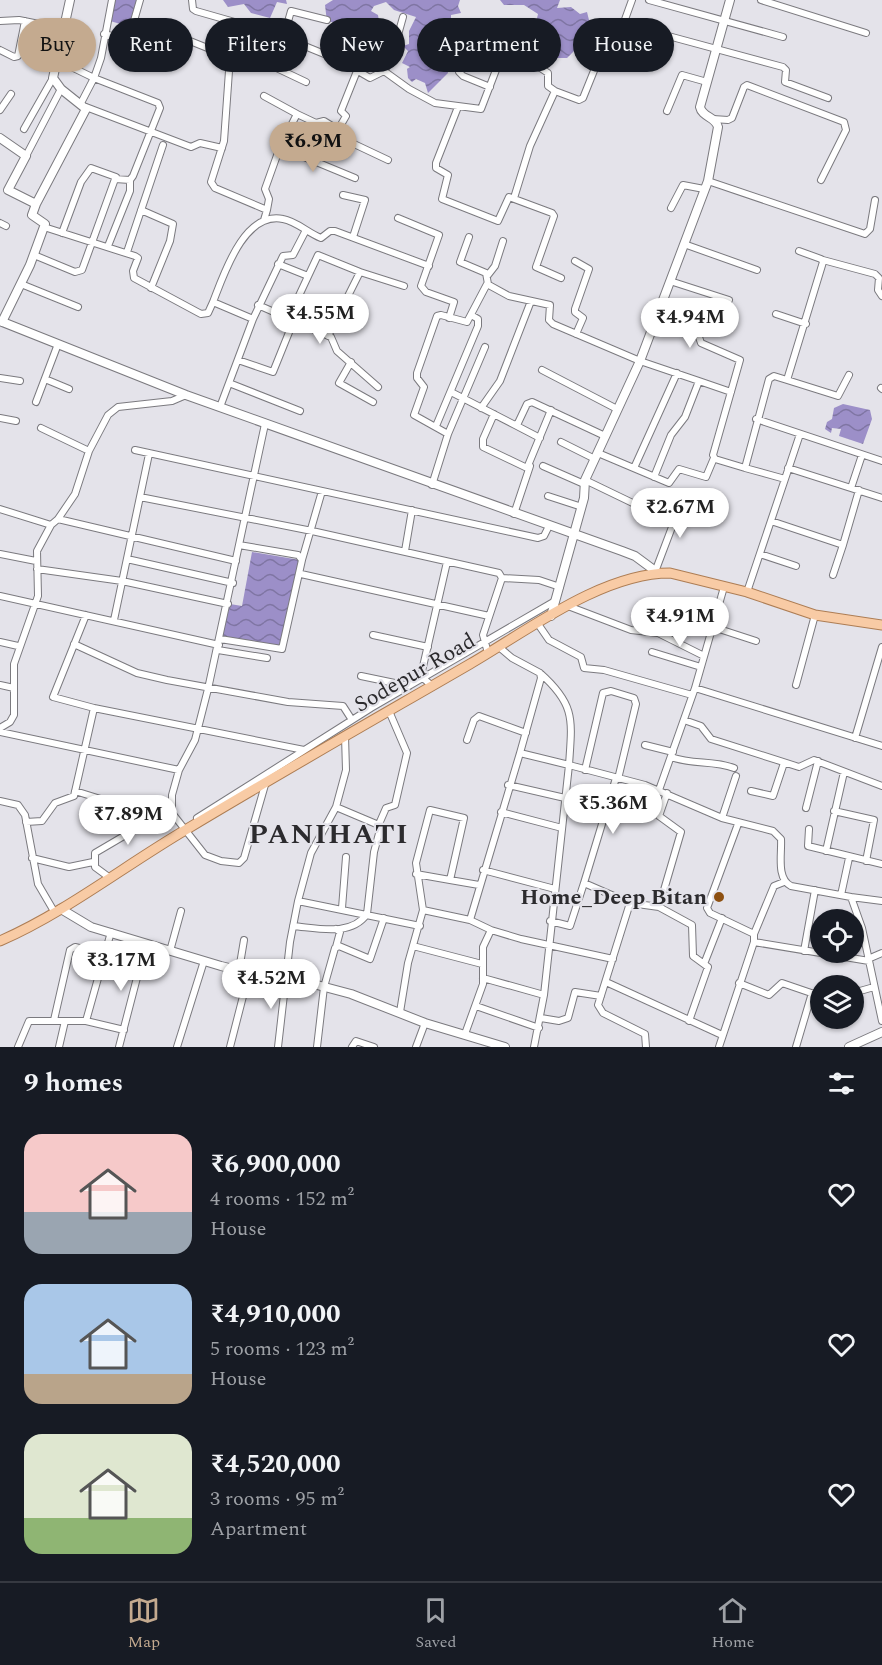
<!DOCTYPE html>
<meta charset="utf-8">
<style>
:root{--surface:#171b24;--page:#20242c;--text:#f1f3f6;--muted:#9ea1a6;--line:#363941;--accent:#c4aa8f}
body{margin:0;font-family:Spectral,serif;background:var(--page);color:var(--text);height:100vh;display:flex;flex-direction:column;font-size:22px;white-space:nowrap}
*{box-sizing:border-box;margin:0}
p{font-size:20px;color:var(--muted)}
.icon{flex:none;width:33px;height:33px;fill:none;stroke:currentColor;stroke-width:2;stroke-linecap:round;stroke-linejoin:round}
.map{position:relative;height:1047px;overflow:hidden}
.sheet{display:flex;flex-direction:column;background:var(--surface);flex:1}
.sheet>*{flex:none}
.guide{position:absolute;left:18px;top:18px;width:846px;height:54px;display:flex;gap:12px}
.tools{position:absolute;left:810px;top:909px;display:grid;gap:12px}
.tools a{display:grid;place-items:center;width:54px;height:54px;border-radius:50%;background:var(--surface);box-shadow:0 2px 4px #0004;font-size:30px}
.price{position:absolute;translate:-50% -51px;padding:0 14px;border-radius:21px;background:#fff;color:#222;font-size:20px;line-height:39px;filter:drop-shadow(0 2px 3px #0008)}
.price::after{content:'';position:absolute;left:50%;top:36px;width:18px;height:14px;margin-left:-9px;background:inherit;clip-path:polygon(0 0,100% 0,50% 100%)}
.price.selected{background:var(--accent);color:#111}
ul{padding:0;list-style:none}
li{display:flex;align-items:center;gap:18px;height:150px;padding:0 24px}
li span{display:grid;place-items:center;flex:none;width:168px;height:120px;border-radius:18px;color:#555}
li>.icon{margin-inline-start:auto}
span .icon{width:72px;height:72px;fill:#fffc;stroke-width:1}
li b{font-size:26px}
h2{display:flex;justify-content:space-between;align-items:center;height:72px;padding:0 24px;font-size:26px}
.tag{padding:0 21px;border-radius:27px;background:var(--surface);box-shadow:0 2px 4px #0004;font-size:21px;line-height:54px}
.tag.selected{background:var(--accent);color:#111}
.menu{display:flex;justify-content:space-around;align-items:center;height:84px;border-top:2px solid var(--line);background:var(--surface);font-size:16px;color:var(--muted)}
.menu a{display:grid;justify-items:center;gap:3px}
.menu .selected{color:var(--accent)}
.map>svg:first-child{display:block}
</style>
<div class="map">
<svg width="882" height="1047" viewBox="0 0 882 1047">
<defs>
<pattern id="water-waves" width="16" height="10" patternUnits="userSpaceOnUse" patternTransform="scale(1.5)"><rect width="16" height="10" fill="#9c8fc8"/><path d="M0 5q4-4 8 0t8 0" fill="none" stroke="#7f75a3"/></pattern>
</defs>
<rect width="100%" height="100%" fill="#e4e3ea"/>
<!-- water -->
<path fill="url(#water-waves)" d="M115 0H137L131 27 110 21Z
M223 0H286L287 4 277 2 270 18 251 13 244 4 228 7Z
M333 0H460L458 6 461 13 451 15V22L456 25 449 26 450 48 464 49 452 62 446 59 448 73 428 93 425 83 416 79 412 82 408 78 407 69 410 67 402 63 408 51 403 46 409 44V31L416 17 394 10 386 2 374 6 371 11 378 15 380 28 385 34 379 41 391 52 387 61 372 63 368 56 361 55 356 45 344 41 347 32 336 26 338 22H327L325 5Z
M500 0H560L557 8 571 7 580 14 587 12 590 24 597 31 587 29 579 37 581 44 567 58H556L534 31 538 14 524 5H504Z
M843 404 870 410 872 419 863 444 839 436 841 429 832 428 831 433 825 429 827 422 832 419 834 408Z
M252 552 300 560 282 646 222 638 230 604 242 606Z"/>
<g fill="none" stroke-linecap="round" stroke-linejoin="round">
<defs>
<path id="minor" d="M140 0 127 45 129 51 158 58 166 35 170 33 230 57 224 141 211 182 215 188 267 210 264 220
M192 0 193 9 196 11 283 36
M649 0 783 37
M761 0 866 33
M0 21 19 20 64 29
M624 24 783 67 786 70 785 82 828 98
M104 34 162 48
M283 39 291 11 327 20
M0 50 14 57 18 56 25 21
M228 55 268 64 306 82
M57 60 94 78 101 58 112 0
M271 66 279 42 285 38 339 60 370 78 384 71 409 89 435 103 481 109 501 57 508 54 533 63 548 73V86L555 91
M357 71 341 111 346 116 335 135 388 160
M384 71 391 60 403 17
M490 87 463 76 459 72 467 41 473 38 501 44 504 47 503 55
M264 96 297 114 280 147 265 189 269 199 267 210
M86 107 191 147 200 143 222 148
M458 107 436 163V168L448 175 442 199 498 221 509 197 552 213 554 216 536 267 561 278
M0 110 11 94
M667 111 682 75 707 82
M297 114 316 123 324 121 337 129
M713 119 728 120 732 118 744 87 747 85 844 122 846 130 821 180
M24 129 53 78
M280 147 355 178
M26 156 61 89
M708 181 865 234 870 229 875 200
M343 195 365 200 353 237
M514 198 530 146 555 91 579 100 583 98 606 41 619 36 632 0
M671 208 683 185 704 189
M141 210 173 224 170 241 151 288
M398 218 439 235 421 286 426 292 454 302 449 318
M0 223 6 226
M44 227 135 256 138 258 133 271 134 278 201 314 208 313 213 302 253 319 220 407
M62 233 81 182 91 168 116 177
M469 237 460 262 486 273 488 284
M684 244 757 270
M108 246 130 191V180
M127 252 163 145
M34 255 75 272 82 270 115 179 130 180 133 176 160 108 158 103 94 78 81 103
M823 260 875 274 879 278 878 290 882 296
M575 261 589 269 575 309V312L583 318 576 334
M278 264 308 276
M488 275 495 266 503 241
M670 281 729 300
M21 284 78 307
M213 302C224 274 244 211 283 219 296 221 308 233 321 238L330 231H335L429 266
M258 305 331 337 337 351 378 387
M776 314 806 324
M289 317 318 255 360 272
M656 317 697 331 701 343 740 360 713 455 715 459 745 468
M253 319 283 256 293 255 306 230
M328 336 360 272 404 286
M238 360 273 372 294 320
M351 362 339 383 373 402
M542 370 617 409
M0 378 20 381
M45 379 69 389
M787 380 838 396 849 375
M699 381 731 392
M229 383 300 411
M881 388 882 389
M451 392 515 425 518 423 527 404 532 402 605 436
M36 402 58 344
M481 408 500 381 531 301
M494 414 483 439V447L527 468 551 410
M0 418 16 421
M756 419 882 461
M515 425 540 438
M436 426 478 326V319L471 315
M41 428 89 451
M448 434 485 347
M561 442 595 459
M135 450 538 538 544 536 549 526
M598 453 669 483 679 469 706 477 714 458
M543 466 584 484
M634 468 677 373
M788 468 882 498
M785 479 800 434
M585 480 641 507
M432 485 448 434 414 415 424 387 417 378V373L437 316 441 315 467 322 487 284 509 296 550 305 549 320 553 324 640 361 699 381 685 417 671 435 654 477
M851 488 862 455
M548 496 582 507
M140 497 312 531 499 573 502 578 483 635 488 653
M0 509 51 525
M514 514 530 466
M58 519 236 561
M771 521 843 545 833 575
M843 545 859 490
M405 551 412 510
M0 554 36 561
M760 554 796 566
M127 559 233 583
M302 560 322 491
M37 569 122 581 228 604
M655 572 683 498
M301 574 489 616
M502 578 539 580 560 587
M747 592 785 479 745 468 769 379 774 376 787 380 823 262 821 259 799 251
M0 596 219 645
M568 606 631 630 658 633 704 656
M86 615 53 697 94 708
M114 620 149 454
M538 624 549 640 581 657 584 668 604 670 692 695
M713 627 756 641
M373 635 428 647
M220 639 282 649 302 560 298 555 239 545
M0 642 18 646
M74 644 137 673 167 680 288 702 343 706 352 720
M499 647 512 658 540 673 541 678 520 753 569 765 544 995 534 1047
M218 650 267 658
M652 652 701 667
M540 673C576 705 572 720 569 765L645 785 722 818 773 831 781 839C782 854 776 878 791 886L851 897 862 928 882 1021
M361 676 409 686
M0 685 14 688
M796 685 815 615
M432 686 423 678 422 671 447 562
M695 688 882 746
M684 720 701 726 711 739 799 767 814 760 882 786
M0 728 10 722 14 715V664L38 596 37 551 51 525 58 519 75 494 89 451 108 415 118 407 172 401 186 395
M0 732 179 770 172 795V813L205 855 221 861 239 863 244 858 265 785
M855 738 882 647
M467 740 474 720 479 716 526 733
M645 745 673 752
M671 757C693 765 713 760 734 768
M179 770 195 740 208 689 265 424
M585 770 603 693 611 691 634 698 636 704 618 779
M508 785 565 798
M659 790 695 688 724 587
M75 791 155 816 172 813
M751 791 773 796 784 763
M0 801 18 805 25 815 38 884 55 913
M336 807 311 853 298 901 420 926
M806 808 818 761
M834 811 874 820 866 861
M501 812 562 828
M197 818 371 708 555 601
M722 818 736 776
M26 822 42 821 55 803 74 796 94 708 304 750
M379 824 386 808 395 805 407 753 389 711
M809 829 808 846 882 864
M826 851 844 772
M32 858 69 867 93 862
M483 870 555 889
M416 874 450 880
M110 878 95 867V853L146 823 155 816
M584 883 616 778
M841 895 849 858
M851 897 882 901
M630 903 659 907 681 832 659 816 667 793
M659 907 692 925 693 956 708 967 689 1021
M342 908 346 857
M423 910 416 863 430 810 464 818 450 880 479 885
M550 921 570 926 584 883 630 903 598 1005 603 1013 645 1034 646 1047
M293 926C317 928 351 937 367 914L374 852 381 826 336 807 346 770 345 736
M491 930 521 939 613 959
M754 934 774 886 784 882
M754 942 869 961
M413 946 482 964
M336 947 340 932 336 929
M170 951 181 911
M804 951 815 890
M868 959 882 953
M704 964 722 918
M239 970 244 940
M483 978 544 995
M606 982 722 1035
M739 983 769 995 782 983 820 996
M854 990 860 991 874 987
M476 1006 539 1028
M400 1012 408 963 423 910 470 920
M541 1018 559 1021 568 1018 575 992 601 996
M54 1020 70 950 75 947 103 954
M86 1021 124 1030
M465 1034 483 984V947L491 930 470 920 520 753
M18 1047 29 1021H86L111 932
M59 1047 65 1021
M119 1047 146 943
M177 1047 204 961
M230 1047 249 973
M278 1047 290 942 298 901
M317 1047 324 987 335 948 339 946 370 959 384 918
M352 1047 356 1041 374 1047
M416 1047 425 1023
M719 1047 754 942V934L710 913 707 908 738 824
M796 1047 812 993"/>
<path id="tertiary" d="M0 138 26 156 8 190 36 204 32 215 45 224 30 265 2 322
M36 204 86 109 61 89 53 78 70 0
M0 321 186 395 622 551 635 556 658 573
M551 616 584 498 585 480 640 361 708 181 718 127C716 117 702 117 700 107L730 0
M61 909 91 927 221 966 249 973 287 977 351 994 425 1023 505 1047
M849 1047 882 1032"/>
<path id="primary" d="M0 941C66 912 124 866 187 829 280 773 375 719 470 664 527 631 602 573 670 573L747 592 815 615 882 625"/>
</defs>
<!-- minor casing -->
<use href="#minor" stroke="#7b7a7f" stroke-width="8"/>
<!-- tertiary casing -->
<use href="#tertiary" stroke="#7b7a7f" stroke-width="10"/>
<!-- primary casing -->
<use href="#primary" stroke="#ad7d54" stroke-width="11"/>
<!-- minor -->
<use href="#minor" stroke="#fff" stroke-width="6"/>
<!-- tertiary -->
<use href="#tertiary" stroke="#fff" stroke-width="8"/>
<!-- primary -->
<use href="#primary" stroke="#f8cba5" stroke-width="9"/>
</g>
<!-- markers -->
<circle fill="#8d5011" stroke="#e4e3ea" stroke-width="2" cx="719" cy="897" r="6"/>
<g text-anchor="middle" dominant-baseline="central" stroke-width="4.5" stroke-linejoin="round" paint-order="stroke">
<!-- street labels -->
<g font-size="22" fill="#2c2b2e" stroke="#e4e3ea">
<text transform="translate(415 673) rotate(-30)">Sodepur Road</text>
</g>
<!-- poi labels -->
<g font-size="22" font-weight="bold" fill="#2c2b2e" stroke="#e4e3ea" text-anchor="end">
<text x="707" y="897">Home_Deep Bitan</text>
</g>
<!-- district labels -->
<g font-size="28" font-weight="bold" letter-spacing="1.5" fill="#2c2b2e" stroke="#e4e3ea">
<text x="329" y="834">PANIHATI</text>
</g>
</g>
</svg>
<div class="tools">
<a><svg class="icon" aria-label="locate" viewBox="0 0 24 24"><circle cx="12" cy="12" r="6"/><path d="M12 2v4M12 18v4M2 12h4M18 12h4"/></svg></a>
<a><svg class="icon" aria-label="layers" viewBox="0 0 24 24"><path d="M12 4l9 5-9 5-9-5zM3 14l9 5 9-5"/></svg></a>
</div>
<b class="price selected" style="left:313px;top:173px">₹6.9M</b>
<b class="price" style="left:320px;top:345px">₹4.55M</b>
<b class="price" style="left:690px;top:349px">₹4.94M</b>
<b class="price" style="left:680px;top:539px">₹2.67M</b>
<b class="price" style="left:680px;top:648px">₹4.91M</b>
<b class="price" style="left:613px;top:835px">₹5.36M</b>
<b class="price" style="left:128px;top:846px">₹7.89M</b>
<b class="price" style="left:121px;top:992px">₹3.17M</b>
<b class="price" style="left:271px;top:1010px">₹4.52M</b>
<div class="guide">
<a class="tag selected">Buy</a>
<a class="tag">Rent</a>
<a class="tag">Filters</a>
<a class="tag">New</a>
<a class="tag">Apartment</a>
<a class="tag">House</a>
</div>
</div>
<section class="sheet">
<h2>9 homes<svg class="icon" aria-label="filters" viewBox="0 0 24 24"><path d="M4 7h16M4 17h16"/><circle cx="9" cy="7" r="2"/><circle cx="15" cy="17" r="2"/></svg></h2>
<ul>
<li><span style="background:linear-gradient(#f6c9c9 65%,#9aa5b1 0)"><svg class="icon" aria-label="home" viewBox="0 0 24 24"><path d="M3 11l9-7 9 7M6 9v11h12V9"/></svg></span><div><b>₹6,900,000</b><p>4 rooms · 152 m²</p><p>House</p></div><svg class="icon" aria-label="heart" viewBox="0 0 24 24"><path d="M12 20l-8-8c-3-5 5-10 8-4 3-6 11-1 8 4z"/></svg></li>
<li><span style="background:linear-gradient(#a9c7e8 75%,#b9a48a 0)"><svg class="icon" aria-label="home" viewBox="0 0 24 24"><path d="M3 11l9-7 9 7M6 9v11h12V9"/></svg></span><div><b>₹4,910,000</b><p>5 rooms · 123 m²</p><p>House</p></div><svg class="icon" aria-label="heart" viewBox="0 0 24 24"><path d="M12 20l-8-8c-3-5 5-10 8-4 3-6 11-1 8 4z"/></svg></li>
<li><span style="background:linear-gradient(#dfe7d0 70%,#8fb573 0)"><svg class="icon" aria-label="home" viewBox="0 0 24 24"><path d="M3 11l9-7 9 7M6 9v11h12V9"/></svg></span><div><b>₹4,520,000</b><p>3 rooms · 95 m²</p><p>Apartment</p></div><svg class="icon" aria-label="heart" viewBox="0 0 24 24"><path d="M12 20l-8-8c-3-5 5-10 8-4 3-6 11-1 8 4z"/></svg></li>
</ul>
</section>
<nav class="menu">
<a class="selected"><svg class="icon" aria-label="map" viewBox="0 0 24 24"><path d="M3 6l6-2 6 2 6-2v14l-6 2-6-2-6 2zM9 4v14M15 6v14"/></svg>Map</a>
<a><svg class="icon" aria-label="saved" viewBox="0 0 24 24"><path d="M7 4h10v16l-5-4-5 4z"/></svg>Saved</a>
<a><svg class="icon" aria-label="home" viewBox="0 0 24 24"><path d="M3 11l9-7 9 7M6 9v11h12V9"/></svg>Home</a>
</nav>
